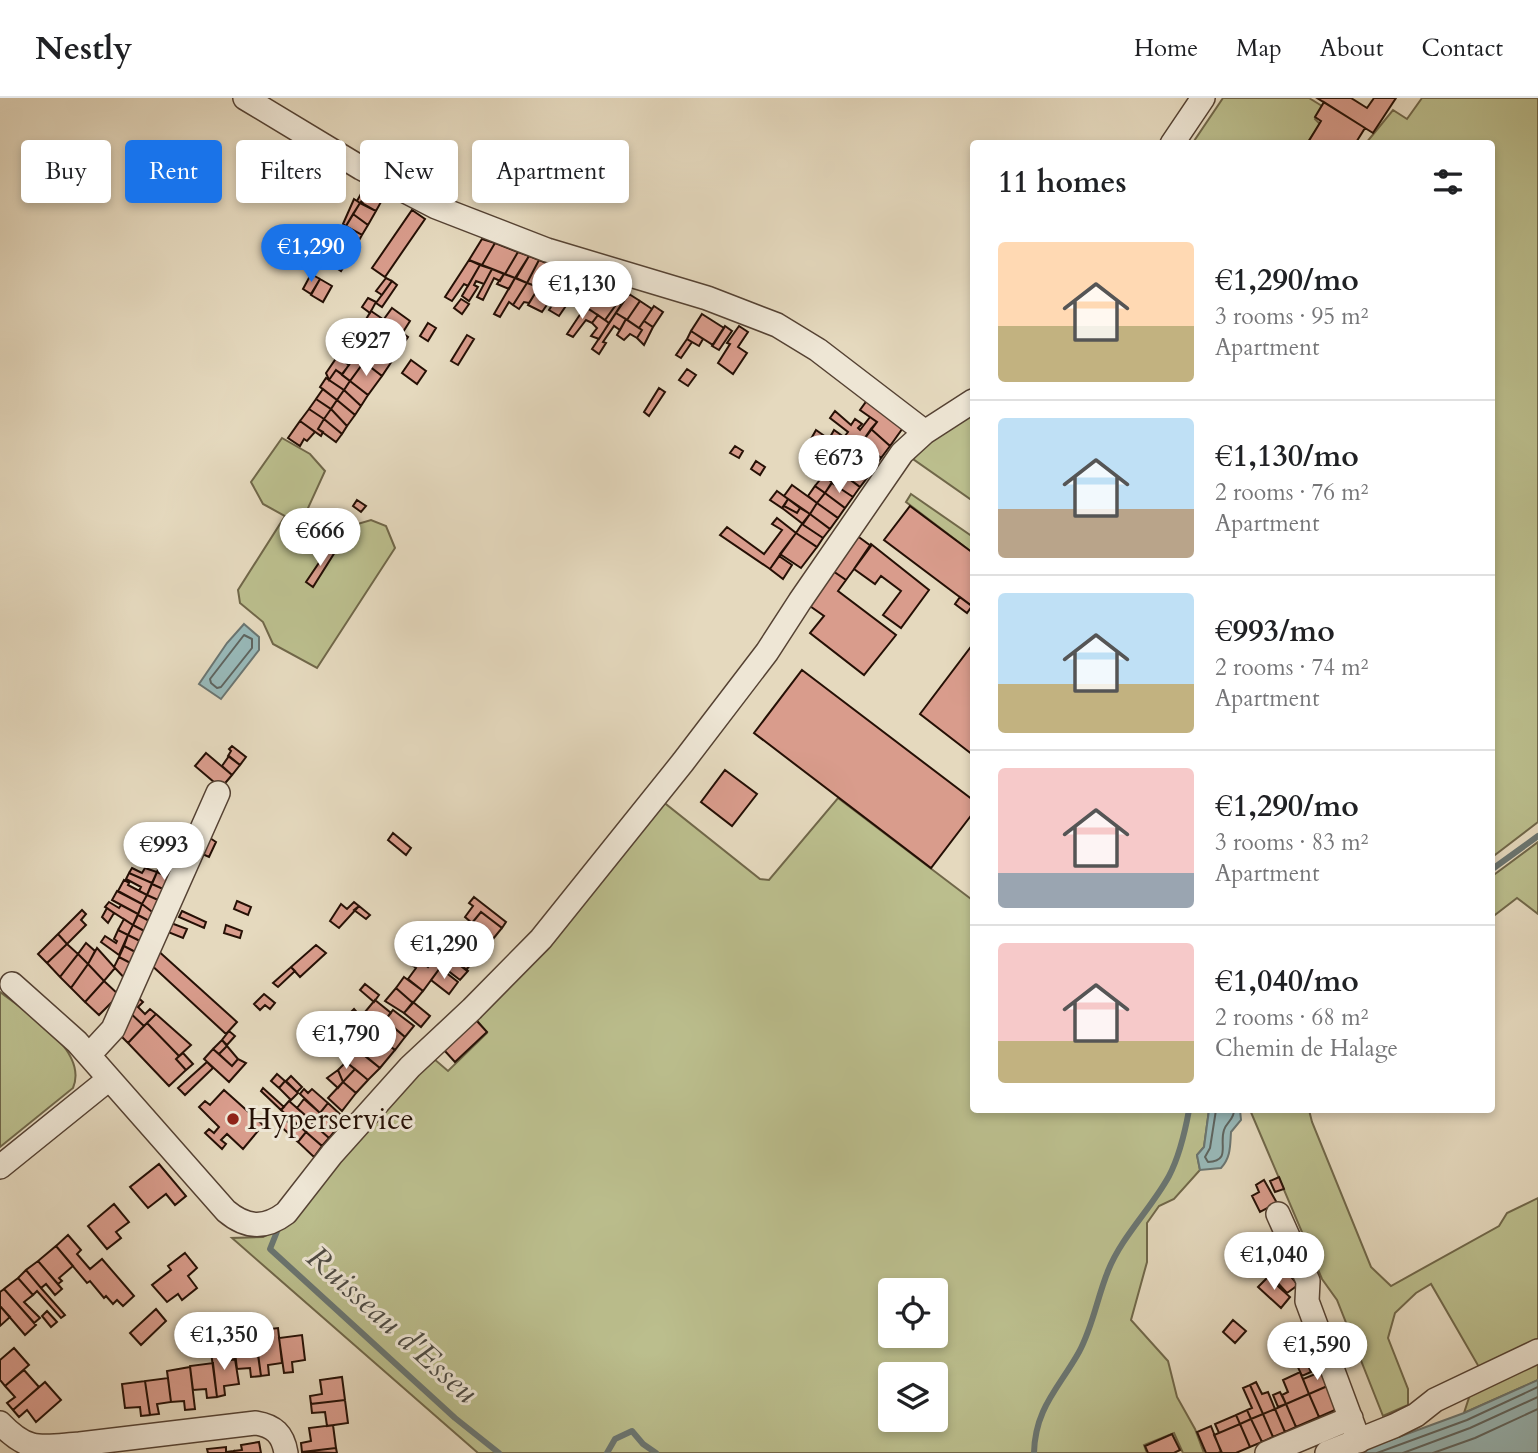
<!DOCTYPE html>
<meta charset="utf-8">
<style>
:root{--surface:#fff;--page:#f2f2f2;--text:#202124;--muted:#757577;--line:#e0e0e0;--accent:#1a73e8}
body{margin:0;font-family:Cardo,serif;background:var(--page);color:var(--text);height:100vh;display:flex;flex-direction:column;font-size:26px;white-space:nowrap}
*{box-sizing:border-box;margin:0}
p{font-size:23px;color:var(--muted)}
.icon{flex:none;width:38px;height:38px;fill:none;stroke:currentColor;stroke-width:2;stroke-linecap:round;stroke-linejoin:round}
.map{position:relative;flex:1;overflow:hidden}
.drawer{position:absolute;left:970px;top:42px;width:525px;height:973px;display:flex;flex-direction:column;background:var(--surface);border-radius:7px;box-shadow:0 4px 10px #0003}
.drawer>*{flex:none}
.top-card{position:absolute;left:21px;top:42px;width:665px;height:63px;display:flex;gap:14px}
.buttons{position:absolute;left:878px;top:1180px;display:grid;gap:14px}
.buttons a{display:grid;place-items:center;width:70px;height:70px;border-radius:7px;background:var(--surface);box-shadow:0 4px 10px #0003;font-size:35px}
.price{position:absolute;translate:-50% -60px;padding:0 16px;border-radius:24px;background:#fff;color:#222;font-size:23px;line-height:46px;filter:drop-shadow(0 2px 4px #0008)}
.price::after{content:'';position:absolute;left:50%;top:42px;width:21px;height:16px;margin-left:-10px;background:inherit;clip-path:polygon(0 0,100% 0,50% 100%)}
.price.active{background:var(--accent);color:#fff}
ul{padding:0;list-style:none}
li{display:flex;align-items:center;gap:21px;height:175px;padding:0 28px}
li+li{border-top:2px solid var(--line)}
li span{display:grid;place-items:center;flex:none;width:196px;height:140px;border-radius:7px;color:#555}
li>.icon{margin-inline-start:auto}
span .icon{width:84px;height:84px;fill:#fffc;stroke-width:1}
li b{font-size:30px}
h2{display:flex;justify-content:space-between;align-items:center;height:84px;padding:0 28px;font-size:30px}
.pill{padding:0 24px;border-radius:7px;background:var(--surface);box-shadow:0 4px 10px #0003;font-size:24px;line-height:63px}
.pill.active{background:var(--accent);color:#fff}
header{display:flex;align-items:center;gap:42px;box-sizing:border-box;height:98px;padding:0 35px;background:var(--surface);border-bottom:2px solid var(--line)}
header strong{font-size:33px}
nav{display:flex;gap:38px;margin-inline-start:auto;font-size:24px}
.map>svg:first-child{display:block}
</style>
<header>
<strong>Nestly</strong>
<nav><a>Home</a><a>Map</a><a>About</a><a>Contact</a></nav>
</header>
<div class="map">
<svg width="1538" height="1355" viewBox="0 0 1538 1355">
<rect width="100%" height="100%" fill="#e5d9be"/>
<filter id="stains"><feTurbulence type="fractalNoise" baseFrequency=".00286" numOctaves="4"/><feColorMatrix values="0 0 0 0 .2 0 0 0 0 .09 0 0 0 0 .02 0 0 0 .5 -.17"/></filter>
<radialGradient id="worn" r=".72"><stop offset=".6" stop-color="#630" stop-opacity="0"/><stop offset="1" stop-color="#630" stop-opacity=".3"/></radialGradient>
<!-- green -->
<path fill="#bbbe8d" stroke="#706749" stroke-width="2" fill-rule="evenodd" d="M1223 0H1309L1322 8 1315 21 1320 26 1307 45 1192 46Z
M1422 0H1538V724L1491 760V46L1366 45 1393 12 1407 21Z
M973 313V403L913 361 941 332Z
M282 340 310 356 325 373 308 410 327 435 371 422 386 428 395 450 317 570 273 546 263 524 240 505 238 492 285 418 263 406 251 384Z
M911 396 973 439V455L906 404Z
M838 700 971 801 973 799V1012H1209L1204 1049 1197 1057 1200 1072 1174 1101 1159 1108 1147 1125V1164L1131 1222 1168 1263 1177 1299 1195 1331 1204 1355H1183L1174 1335 1144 1347 1147 1355H478L232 1140 263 1139 292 1123 386 1006 433 960 448 973 487 935 476 921 548 851 662 703 760 781 769 782ZM891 1192H936V1237H891ZM891 1276H936V1321H891Z
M1538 744V816L1517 800 1491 820V779Z
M0 894C26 914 89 952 73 990L0 1049Z
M1250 1012H1309L1312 1024 1371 1169 1391 1188 1499 1128 1507 1115 1538 1100V1282L1464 1315 1479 1269 1431 1186 1416 1195 1395 1215 1388 1240 1408 1291V1307L1383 1318 1337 1202 1322 1181Z"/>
<!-- water -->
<path fill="#98b9b9" stroke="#6a7571" stroke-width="2" d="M244 526 259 539V552L221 601 199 586 227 545Z
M1209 1012H1240L1241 1022 1231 1034C1230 1048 1231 1059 1221 1070L1200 1072 1197 1057 1204 1049Z
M1538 1282V1355H1355L1464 1315Z"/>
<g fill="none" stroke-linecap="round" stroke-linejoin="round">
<!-- shore -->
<path stroke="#5e645f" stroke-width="2" d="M244 537 252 541V550L221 589 217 590 211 585 210 581Z
M1216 1012 1210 1050 1205 1059 1208 1064C1231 1063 1219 1047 1224 1032 1227 1023 1234 1022 1234 1012
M1377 1355 1467 1322 1538 1289
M1403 1355 1470 1330 1538 1299
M1433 1355 1475 1340 1538 1311"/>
<!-- stream -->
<path stroke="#6a7571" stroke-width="6" d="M1491 772 1538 738
M278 1131 270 1151 455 1320 499 1355
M607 1355 615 1341 632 1333 643 1346 656 1355
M1034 1355C1035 1310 1059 1290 1079 1254 1093 1228 1097 1200 1108 1173 1122 1138 1151 1111 1169 1078 1180 1057 1185 1034 1189 1012"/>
</g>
<!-- building -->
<path fill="#d99c8c" stroke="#251005" stroke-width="2" d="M1317 0H1351L1367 10 1374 0H1396L1373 35Z
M1324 4 1365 30 1355 46H1307L1321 23 1315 19Z
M367 85 373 88 360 105 357 103Z
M373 88 386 95 376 113 362 105Z
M354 101 360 105 346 128 343 126Z
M360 105 376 113 368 127 353 116Z
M412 112 425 121 385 179 372 170Z
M353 116 368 127 362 137 346 128Z
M346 128 362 137 357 146 341 136Z
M341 136 357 146 352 156 336 145Z
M482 141 495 145 482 167 469 162Z
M333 143 339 147 329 165 321 161Z
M495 145 518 154 505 176 482 167Z
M339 147 352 156 341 173 329 165Z
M518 154 529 158 515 180 505 176Z
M529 158 539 162 527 185 516 180Z
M469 162 480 167 468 188 464 186 452 203 445 199Z
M539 162 564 172 551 194 527 185Z
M480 167 492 171 484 186 476 183 474 187 478 189 469 203 462 198Z
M492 171 504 176 500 183 494 180 483 202 477 199Z
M311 176 320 181 311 196 303 191Z
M504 176 515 180 509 191 497 186Z
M578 177 598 190 586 209 566 195Z
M386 180 392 183 382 197 376 193Z
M515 180 527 185 513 207 509 204 500 219 494 216Z
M320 181 332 188 323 204 311 197Z
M392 183 397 187 382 209 376 205Z
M527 185 539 189 529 205 524 204 519 211 513 207Z
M539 189 555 195 542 214 528 207Z
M598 190 618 204 605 222 586 209Z
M566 195 575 202 571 207 568 205 559 218 549 212 558 198 562 200Z
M629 196 640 203 627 222 616 215Z
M368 200 376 204 370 215 362 209Z
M461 201 469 206 462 216 454 210Z
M640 203 652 211 639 230 627 222Z
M618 204 621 207 609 225 605 222Z
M654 208 663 214 653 229 644 223Z
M585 209 598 217 592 225 586 222 573 239 567 236Z
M392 210 410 223 403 234 384 221Z
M371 213 390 226 384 235 365 223Z
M616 215 626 221 620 232 614 228 603 244 606 245 599 256 592 251Z
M702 216 724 230 713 247 691 233Z
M598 217 609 225 599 241 591 238 597 230 592 225Z
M626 221 642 232 637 240 630 236 624 242 617 237Z
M644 223 653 229 644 247 637 240 642 232 639 230Z
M428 225 436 230 428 243 420 238Z
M390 226 408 239 402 248 384 235Z
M725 228 732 233 719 252 712 248Z
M739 228 748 234 738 249 747 255 733 276 718 265 730 246 727 245Z
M691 233 703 241 699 248 687 241Z
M384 235 402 248 394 260 376 245Z
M467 237 474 241 458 267 451 263Z
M368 238 376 245 364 264 355 258Z
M687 241 692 244 681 260 676 257Z
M376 245 394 260 382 278 364 264Z
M355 258 364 264 350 283 342 277Z
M337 259 349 267 342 276 336 272 329 282 326 275Z
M411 262 426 273 417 286 402 275Z
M364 264 382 278 368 297 350 283Z
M687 271 696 277 688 288 679 282Z
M336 272 350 283 344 292 329 282Z
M326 280 344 292 337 302 320 289Z
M350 283 368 297 361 308 344 292Z
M659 290 665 294 649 318 644 314Z
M323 291 337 302 331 311 316 301Z
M344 292 361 308 355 317 337 302Z
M316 301 331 311 324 321 309 311Z
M868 301 905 327 890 348 871 331 877 324 860 312Z
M337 302 355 317 347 328 331 311Z
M309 311 324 321 318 331 323 334 321 338 300 323Z
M331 311 347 328 342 336 324 321Z
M835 313 851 327 855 321 862 326 858 330 860 332 870 319 877 324 854 355 845 349 843 351 829 341 834 332 844 339 848 334 830 320Z
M324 321 342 336 336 344 318 331Z
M300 323 315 334 307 343 304 341 300 348 288 340Z
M871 331 890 348 881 360 862 344Z
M816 332 843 351 845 349 854 355 847 365 811 341Z
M862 344 881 360 874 370 854 355Z
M735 348 743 353 739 360 730 355Z
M854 355 874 370 867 380 847 365Z
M833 356 847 365 840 374 826 365Z
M808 357 821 367 816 374 803 364Z
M756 363 765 369 760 377 751 371Z
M824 364 840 374 832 384 817 374Z
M847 365 867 380 860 389 840 374Z
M840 374 860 389 853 399 832 385Z
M823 378 832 384 825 395 815 388Z
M832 385 853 399 845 410 825 395Z
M792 387 817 405 810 416 784 398Z
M815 388 825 395 817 405 808 398Z
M777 393 788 401 782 410 770 402Z
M825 395 845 410 838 420 817 405Z
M788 401 800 410 797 415 784 408Z
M357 402 366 408 361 414 353 408Z
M817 405 838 420 830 431 810 416Z
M784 408 797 415 800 410 810 416 803 426 782 410Z
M910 408 973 455V509L884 442Z
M810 416 830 431 823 440 802 426Z
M777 420 796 435 770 471 720 437 727 429 764 456 782 432 772 426Z
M802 426 823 440 817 449 796 435Z
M796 435 817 449 801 470 780 456Z
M856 437 871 448 846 482 830 471Z
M871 446 929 492 901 530 883 517 901 493 881 478 875 486 854 471Z
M329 450 335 454 313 489 306 484Z
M779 458 792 467 783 481 770 471Z
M830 471 846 482 838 493 896 537 864 577 810 535 824 518 807 506Z
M960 499 972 508 967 515 955 506Z
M973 546V657L920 616Z
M802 572 973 702V715L931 770 754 635Z
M232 648 246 659 240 667 228 658 231 653 229 651Z
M206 655 232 677 221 690 195 668Z
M229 658 240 667 232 677 222 668Z
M725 672 757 696 732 728 701 704Z
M178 729 183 731 182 734 196 741 191 751 172 742Z
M393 735 411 750 406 757 388 742Z
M147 736 169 747 166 753 145 742Z
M207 738 216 744 209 759 200 755Z
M145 742 166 753 161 764 139 754Z
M172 742 191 751 186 762 166 753Z
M166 753 186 762 181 773 161 764Z
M161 764 181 773 177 783 157 774Z
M132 770 142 775 145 770 157 774 152 785 129 775Z
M157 774 177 783 172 795 152 786Z
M129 775 152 785 147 797 139 793 141 789 126 781Z
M124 782 129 785 128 787 147 797 142 806 118 793Z
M152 786 172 795 167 806 147 797Z
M117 793 142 806 138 816 112 802Z
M147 797 167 806 160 820 142 806Z
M474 799 506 824 502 830 481 814 472 825 465 819 473 808 469 805Z
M237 803 251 809 248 817 234 811Z
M109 804 119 810 121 807 138 816 133 827 105 809Z
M354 804 359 808 339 830 330 823 341 806 347 811Z
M142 806 160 820 157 827 138 817Z
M359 808 370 817 366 821 354 812Z
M107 810 114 815 108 825 102 819Z
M82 812 86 816 81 822 86 827 67 846 58 836Z
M182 813 206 824 204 830 179 819Z
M481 814 502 830 493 841 472 825Z
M138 817 157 827 152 837 133 827Z
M124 821 133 827 128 837 118 832Z
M171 825 187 831 183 840 168 834Z
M424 825 457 852 451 860 418 833Z
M133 827 152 837 148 847 128 837Z
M226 827 242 833 240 840 224 835Z
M118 832 128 837 119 857 101 844 105 838 116 845 117 843 114 841Z
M420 835 450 859 442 868 436 864 440 859 416 840Z
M481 835 491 842 487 848 477 840Z
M58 836 67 846 47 865 38 856Z
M128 837 148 847 143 858 124 848Z
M86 845 95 853 88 866 78 856Z
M67 846 78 856 60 879 47 865Z
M316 847 326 855 300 879 291 869Z
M462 847 477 859 466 872 451 860Z
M124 848 143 858 138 869 119 859Z
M97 850 115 870 104 883 88 866Z
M155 850 237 924 226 936 148 864Z
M78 856 88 866 71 890 60 879Z
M415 858 428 869 432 864 440 870 423 893 408 881 416 870 409 865Z
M119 859 138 869 130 886 114 869Z
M450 859 468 873 460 882 442 868Z
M88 866 104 883 85 904 71 890Z
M291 869 295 873 278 889 273 885Z
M440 870 458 884 449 896 431 882Z
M404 879 423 893 413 905 396 890Z
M104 883 119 897 99 917 85 904Z
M365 886 379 897 374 904 360 892Z
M396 890 413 905 404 915 385 903Z
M133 895 143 904 138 909 145 916 150 911 156 916 144 928 126 911Z
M264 896 275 905 270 911 265 907 260 912 254 906Z
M375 902 391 915 376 933 360 920Z
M413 904 430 918 421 929 404 915Z
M126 911 144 928 128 945 115 932Z
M354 911 367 926 365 928 372 934 370 936 349 916Z
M393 912 414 928 405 939 385 922Z
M156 916 191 947 179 958 147 925Z
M349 916 370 936 372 934 374 936 360 954 335 933Z
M385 922 405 939 395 952 374 936Z
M476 922 487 934 455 964 444 952Z
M147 925 179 958 176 961 186 972 169 988 128 945Z
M229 933 235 938 227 947 222 942Z
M374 936 395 952 380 970 360 954Z
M222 942 227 948 219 956 213 951Z
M351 946 380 970 368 982 346 964 349 961 343 955Z
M227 948 238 961 232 968 219 956Z
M213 951 232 968 238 961 246 965 229 984 204 961Z
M183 955 193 966 186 972 176 961Z
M207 964 213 970 185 997 178 990Z
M346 964 355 971 343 984 338 972Z
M355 971 368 982 356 995 343 984Z
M338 972 343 984 338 990 327 980Z
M277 976 285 983 279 990 271 983Z
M291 978 302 989 297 994 286 983Z
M285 983 298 995 291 1002 279 990Z
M343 984 356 995 342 1013 328 1000Z
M263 990 284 1009 281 1012 261 993Z
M304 991 308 995 312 991 328 1005 320 1015 300 996Z
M224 992 263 1027 243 1051 227 1036 221 1042 226 1046 222 1051 205 1035 209 1031 214 1035 219 1029 199 1009 205 1003 210 1007Z
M304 1001 320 1015 313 1024 297 1010Z
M289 1003 313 1024 306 1034 281 1012Z
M328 1005 344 1020 337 1030 320 1015Z
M320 1015 337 1030 329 1040 312 1025Z
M283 1020 294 1029 297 1026 306 1034 298 1044 278 1026Z
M312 1025 329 1040 322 1048 306 1034Z
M306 1034 322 1048 314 1059 298 1044Z
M159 1066 186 1098 175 1107 166 1096 148 1110 130 1089Z
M1279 1079 1284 1091 1275 1094 1270 1083Z
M1264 1082 1277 1105 1260 1114 1252 1098 1259 1094 1256 1087Z
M114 1106 129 1124 116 1134 121 1140 107 1151 88 1128Z
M1255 1136 1298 1187 1287 1195 1243 1147Z
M68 1137 81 1152 77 1156 90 1171 102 1161 134 1198 123 1208 117 1202 113 1206 106 1198 104 1200 90 1183 87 1185 56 1148Z
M56 1148 73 1168 59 1180 62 1183 58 1186 38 1163Z
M185 1155 197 1170 188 1178 197 1190 182 1202 178 1196 167 1204 152 1187 171 1172 168 1168Z
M38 1163 62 1191 55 1197 46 1186 41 1190 26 1172Z
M26 1172 41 1190 65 1217 61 1220 37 1193 33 1197 18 1180Z
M1268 1179 1290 1199 1281 1210 1258 1189Z
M18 1180 33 1197 24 1204 40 1220 34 1225 4 1191Z
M4 1191 36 1227 25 1237 0 1208V1194Z
M0 1208 10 1219 0 1228Z
M156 1211 166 1223 141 1247 130 1235Z
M47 1213 57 1224 51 1229 42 1218Z
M1233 1222 1246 1233 1235 1245 1223 1234Z
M278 1230 282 1265 268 1267 269 1277 261 1278 255 1233Z
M302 1237 305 1262 292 1264 293 1274 284 1275 279 1240Z
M256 1243 261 1278 251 1279 250 1270 237 1271 234 1246Z
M14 1250 29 1267 5 1288 0 1282V1262Z
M234 1251 235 1261 227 1263 226 1253Z
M226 1253 227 1263 235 1261 239 1286 224 1288 225 1297 217 1299 211 1254Z
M1305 1261 1311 1274 1302 1278 1296 1265Z
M213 1265 217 1299 207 1300 206 1291 193 1292 190 1268Z
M190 1269 195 1311 185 1312 184 1303 171 1304 167 1273Z
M24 1272 39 1289 13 1312 7 1305 15 1299 5 1288Z
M1325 1272 1332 1286 1309 1296 1303 1281Z
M1300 1274 1309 1296 1286 1306 1282 1297 1288 1294 1283 1282Z
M342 1279 345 1302 311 1306 310 1298 322 1296 320 1282Z
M168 1280 171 1304 157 1306 159 1316 150 1317 145 1283Z
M145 1283 150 1317 141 1318 140 1309 125 1310 122 1286Z
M45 1284 61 1302 36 1324 27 1312 19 1319 13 1312Z
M1256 1284 1262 1296 1268 1294 1275 1311 1263 1316 1250 1287Z
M1332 1286 1342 1309 1319 1319 1309 1296Z
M1250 1287 1263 1316 1251 1321 1247 1312 1252 1310 1243 1290Z
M1280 1294 1286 1306 1278 1309 1273 1297Z
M1309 1296 1319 1319 1296 1329 1286 1306Z
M345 1302 348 1325 327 1328 325 1314 312 1315 311 1306Z
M1286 1306 1296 1329 1285 1334 1275 1311Z
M1275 1311 1285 1334 1273 1339 1263 1316Z
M1247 1312 1251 1321 1240 1326 1236 1317Z
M1263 1316 1273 1339 1262 1344 1251 1321Z
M1236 1317 1240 1326 1219 1335 1215 1326Z
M1251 1321 1262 1344 1250 1349 1240 1326Z
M1240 1326 1250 1349 1236 1355H1222L1214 1337Z
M333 1327 336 1350 302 1354 301 1345 311 1343 309 1330Z
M1211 1328 1221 1354 1218 1355H1206L1197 1334Z
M1172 1336 1180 1352 1174 1355H1148L1145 1348Z
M259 1344 261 1355H234V1353L242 1352 241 1347Z
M226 1349V1354L234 1353V1355H208L207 1351Z
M336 1350 337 1355 302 1354Z"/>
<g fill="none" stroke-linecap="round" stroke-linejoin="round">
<defs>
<path id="minor" d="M245 0 361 70 436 109 547 152 707 200 777 227 818 252 925 334
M1172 46 1203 0
M12 886 77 944 226 1113C246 1130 265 1131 286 1115L332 1056 410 969 472 911 541 841 683 664 767 554 800 503 902 355 925 334 973 303
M89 957 113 931 218 695
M0 1069 109 981
M1278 1116 1308 1183 1307 1203 1359 1343
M0 1325C29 1355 40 1349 80 1346L81 1355
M80 1346 256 1325C274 1328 283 1336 286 1355
M1267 1355 1351 1320
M1327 1355 1394 1328 1416 1317 1435 1302 1538 1253"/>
</defs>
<!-- minor casing -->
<use href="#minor" stroke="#554233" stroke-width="26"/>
<!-- minor -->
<use href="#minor" stroke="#eee6d5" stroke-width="23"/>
</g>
<!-- markers -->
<circle fill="#8f2418" stroke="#eee6d5" stroke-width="2.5" cx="233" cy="1021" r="7"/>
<g text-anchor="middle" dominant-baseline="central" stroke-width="6" stroke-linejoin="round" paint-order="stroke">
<!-- poi labels -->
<g font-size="30" fill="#251005" stroke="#eee6d5" text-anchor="start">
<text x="247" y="1021">Hyperservice</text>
</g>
<!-- water labels -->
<g font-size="32" font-style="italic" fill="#4d4b44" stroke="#eee6d5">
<text transform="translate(392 1227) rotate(42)">Ruisseau d'Esseu</text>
</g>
</g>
<rect width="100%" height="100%" filter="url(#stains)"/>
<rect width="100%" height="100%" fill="url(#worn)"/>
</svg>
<div class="buttons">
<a><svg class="icon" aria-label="locate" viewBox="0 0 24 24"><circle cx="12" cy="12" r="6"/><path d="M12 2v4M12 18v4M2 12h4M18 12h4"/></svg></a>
<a><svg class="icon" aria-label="layers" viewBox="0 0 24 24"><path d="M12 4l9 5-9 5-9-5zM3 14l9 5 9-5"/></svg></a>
</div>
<b class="price active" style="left:311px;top:186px">€1,290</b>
<b class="price" style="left:582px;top:223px">€1,130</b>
<b class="price" style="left:366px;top:280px">€927</b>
<b class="price" style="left:839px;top:397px">€673</b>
<b class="price" style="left:320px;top:470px">€666</b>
<b class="price" style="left:164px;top:784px">€993</b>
<b class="price" style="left:444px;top:883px">€1,290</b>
<b class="price" style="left:346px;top:973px">€1,790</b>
<b class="price" style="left:1274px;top:1194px">€1,040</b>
<b class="price" style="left:224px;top:1274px">€1,350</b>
<b class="price" style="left:1317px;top:1284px">€1,590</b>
<div class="top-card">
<a class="pill">Buy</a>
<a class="pill active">Rent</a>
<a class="pill">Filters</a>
<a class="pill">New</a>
<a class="pill">Apartment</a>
</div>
<section class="drawer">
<h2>11 homes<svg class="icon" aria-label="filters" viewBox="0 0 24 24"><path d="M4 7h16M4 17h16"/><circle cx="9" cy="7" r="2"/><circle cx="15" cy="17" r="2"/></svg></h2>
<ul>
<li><span style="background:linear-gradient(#ffd9b3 60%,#c2b280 0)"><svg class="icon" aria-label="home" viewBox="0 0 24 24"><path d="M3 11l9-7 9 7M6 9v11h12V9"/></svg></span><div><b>€1,290/mo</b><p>3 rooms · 95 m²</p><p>Apartment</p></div></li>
<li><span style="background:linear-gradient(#bfe0f5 65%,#b9a48a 0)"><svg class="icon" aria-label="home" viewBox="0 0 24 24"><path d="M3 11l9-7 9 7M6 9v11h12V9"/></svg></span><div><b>€1,130/mo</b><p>2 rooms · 76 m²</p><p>Apartment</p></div></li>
<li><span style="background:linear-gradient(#bfe0f5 65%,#c2b280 0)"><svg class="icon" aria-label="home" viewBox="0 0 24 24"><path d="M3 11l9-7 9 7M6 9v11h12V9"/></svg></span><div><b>€993/mo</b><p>2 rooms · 74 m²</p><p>Apartment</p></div></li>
<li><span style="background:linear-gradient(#f6c9c9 75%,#9aa5b1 0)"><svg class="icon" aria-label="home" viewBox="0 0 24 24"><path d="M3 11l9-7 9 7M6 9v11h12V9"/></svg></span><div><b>€1,290/mo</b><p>3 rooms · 83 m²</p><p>Apartment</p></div></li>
<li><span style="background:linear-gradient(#f6c9c9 70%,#c2b280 0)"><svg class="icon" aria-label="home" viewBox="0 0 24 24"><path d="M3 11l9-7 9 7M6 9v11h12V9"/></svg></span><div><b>€1,040/mo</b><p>2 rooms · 68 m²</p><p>Chemin de Halage</p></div></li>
</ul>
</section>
</div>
